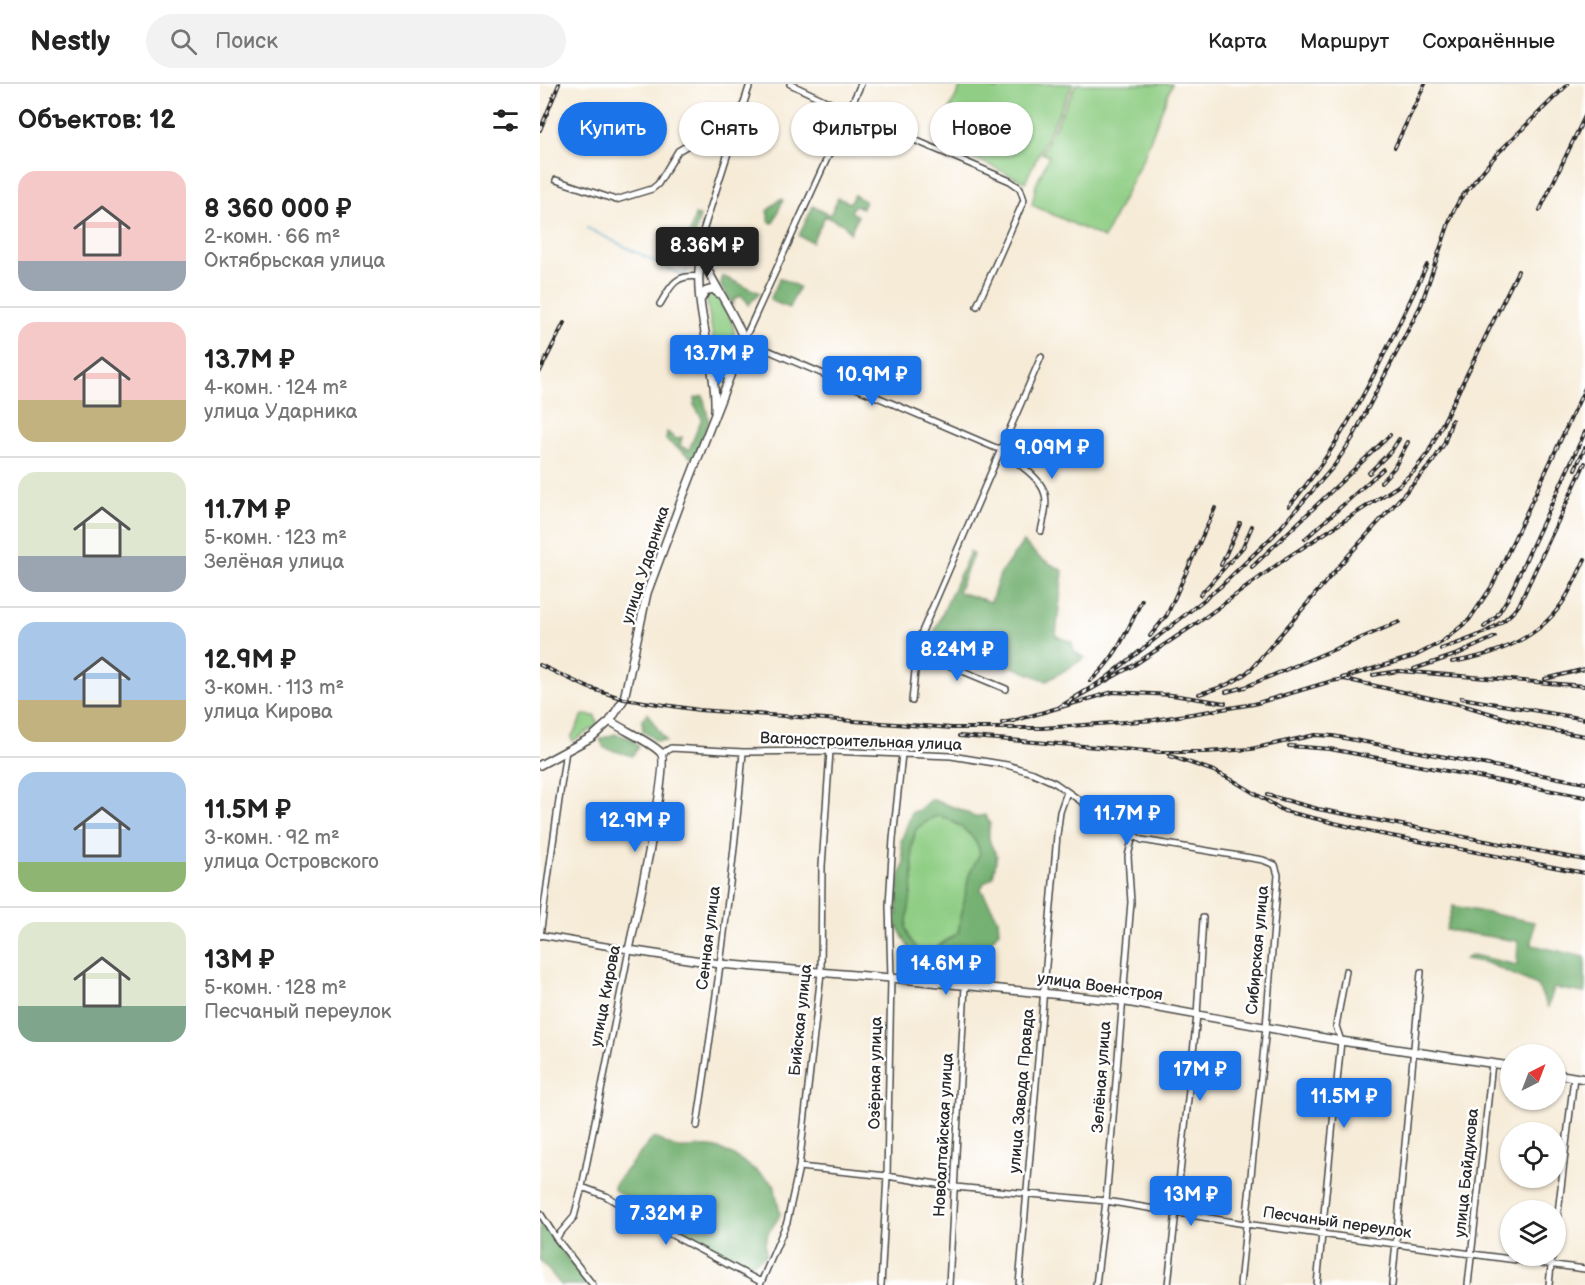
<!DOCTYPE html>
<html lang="ru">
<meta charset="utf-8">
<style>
:root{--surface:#fff;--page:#f2f2f2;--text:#222;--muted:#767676;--line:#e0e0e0;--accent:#1a73e8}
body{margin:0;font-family:"Balsamiq Sans",sans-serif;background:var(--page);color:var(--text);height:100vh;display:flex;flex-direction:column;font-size:22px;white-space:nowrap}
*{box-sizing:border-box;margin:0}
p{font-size:20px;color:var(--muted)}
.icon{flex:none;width:33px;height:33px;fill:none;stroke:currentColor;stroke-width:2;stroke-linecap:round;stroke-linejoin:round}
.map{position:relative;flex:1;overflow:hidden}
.side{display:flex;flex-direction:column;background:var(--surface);width:540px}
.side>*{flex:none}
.banner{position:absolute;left:18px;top:18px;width:570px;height:54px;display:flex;gap:12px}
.needle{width:39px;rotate:42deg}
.fabs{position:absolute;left:960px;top:960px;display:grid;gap:12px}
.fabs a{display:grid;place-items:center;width:66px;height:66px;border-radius:50%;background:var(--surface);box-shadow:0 2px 4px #0004;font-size:30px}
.price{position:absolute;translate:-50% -51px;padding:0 14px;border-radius:6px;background:var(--accent);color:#fff;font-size:20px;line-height:39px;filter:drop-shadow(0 2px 3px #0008)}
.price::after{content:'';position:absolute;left:50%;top:36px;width:18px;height:14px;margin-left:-9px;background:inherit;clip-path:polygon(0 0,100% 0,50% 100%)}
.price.active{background:#222;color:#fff}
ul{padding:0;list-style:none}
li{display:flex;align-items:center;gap:18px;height:150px;padding:0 18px}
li+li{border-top:2px solid var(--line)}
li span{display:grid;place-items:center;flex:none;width:168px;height:120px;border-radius:18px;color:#555}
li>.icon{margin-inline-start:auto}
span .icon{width:72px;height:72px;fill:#fffc;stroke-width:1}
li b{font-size:26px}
h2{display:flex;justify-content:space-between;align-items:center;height:72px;padding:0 18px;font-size:26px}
.chip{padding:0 21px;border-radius:27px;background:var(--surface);box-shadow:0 2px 4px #0004;font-size:21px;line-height:54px}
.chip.active{background:var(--accent);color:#fff}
header{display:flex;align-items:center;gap:36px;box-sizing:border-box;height:84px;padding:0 30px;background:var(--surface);border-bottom:2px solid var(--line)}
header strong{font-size:28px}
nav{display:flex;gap:33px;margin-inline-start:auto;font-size:21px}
.search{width:420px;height:54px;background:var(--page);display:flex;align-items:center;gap:15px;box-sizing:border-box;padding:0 21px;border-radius:33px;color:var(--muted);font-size:22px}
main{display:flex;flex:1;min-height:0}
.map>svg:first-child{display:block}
</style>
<header>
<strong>Nestly</strong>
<div class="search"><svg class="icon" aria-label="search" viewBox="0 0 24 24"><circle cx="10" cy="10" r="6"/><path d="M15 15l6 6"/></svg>Поиск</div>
<nav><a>Карта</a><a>Маршрут</a><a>Сохранённые</a></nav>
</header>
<main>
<section class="side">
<h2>Объектов: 12<svg class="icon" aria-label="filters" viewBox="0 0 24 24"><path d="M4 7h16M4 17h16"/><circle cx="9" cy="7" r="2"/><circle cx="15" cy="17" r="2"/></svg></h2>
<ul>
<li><span style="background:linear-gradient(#f6c9c9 75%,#9aa5b1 0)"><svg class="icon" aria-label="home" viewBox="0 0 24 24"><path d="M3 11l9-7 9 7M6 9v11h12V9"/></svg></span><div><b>8 360 000 ₽</b><p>2-комн. · 66 m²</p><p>Октябрьская улица</p></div></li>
<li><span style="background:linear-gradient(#f6c9c9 65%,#c2b280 0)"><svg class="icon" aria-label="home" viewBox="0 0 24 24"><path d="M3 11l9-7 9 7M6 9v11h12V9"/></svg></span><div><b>13.7M ₽</b><p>4-комн. · 124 m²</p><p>улица Ударника</p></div></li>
<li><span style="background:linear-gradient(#dfe7d0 70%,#9aa5b1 0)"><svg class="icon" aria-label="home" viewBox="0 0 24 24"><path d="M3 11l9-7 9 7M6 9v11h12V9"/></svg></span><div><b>11.7M ₽</b><p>5-комн. · 123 m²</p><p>Зелёная улица</p></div></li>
<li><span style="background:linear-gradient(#a9c7e8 65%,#c2b280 0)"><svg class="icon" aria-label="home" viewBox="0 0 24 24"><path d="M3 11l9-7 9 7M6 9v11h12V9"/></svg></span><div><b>12.9M ₽</b><p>3-комн. · 113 m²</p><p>улица Кирова</p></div></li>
<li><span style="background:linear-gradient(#a9c7e8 75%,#8fb573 0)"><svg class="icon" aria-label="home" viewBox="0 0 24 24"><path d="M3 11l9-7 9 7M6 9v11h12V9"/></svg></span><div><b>11.5M ₽</b><p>3-комн. · 92 m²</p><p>улица Островского</p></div></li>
<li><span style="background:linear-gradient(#dfe7d0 70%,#7fa58c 0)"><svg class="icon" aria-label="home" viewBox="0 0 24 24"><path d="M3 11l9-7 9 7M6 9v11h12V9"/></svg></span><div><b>13M ₽</b><p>5-комн. · 128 m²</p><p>Песчаный переулок</p></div></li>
</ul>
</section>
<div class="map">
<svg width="1045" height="1201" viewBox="0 0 1045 1201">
<rect width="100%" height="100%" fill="#fff"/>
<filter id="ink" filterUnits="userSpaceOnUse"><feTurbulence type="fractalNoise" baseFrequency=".0167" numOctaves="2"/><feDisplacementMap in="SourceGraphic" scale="12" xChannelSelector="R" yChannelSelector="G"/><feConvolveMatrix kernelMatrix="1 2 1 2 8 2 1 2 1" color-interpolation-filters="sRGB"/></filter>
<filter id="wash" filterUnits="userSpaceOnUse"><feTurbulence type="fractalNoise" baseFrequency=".008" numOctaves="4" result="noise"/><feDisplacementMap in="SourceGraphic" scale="24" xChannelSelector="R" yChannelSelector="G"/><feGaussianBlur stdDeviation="1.35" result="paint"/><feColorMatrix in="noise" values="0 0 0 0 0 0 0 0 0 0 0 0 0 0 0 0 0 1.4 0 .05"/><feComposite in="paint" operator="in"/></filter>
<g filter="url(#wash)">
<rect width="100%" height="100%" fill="#f6ebd7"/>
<!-- green -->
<path fill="#90ce85" stroke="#5e7c58" stroke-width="1.5" d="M422 0H444L457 6 460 0H533L485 98 408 62V28Z
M536 0H632L604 72 564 154 492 121 496 101 509 72 502 69Z
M170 209H175C197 246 200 242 185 284L181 285 178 282 166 212Z
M43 631 55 632 58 641 33 657 31 654Z
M399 732C415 737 437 751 440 769L429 791 418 849 389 868H379L370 855 366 844 373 796 372 761 376 745 394 733Z"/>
<!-- forest -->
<path fill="#74b172" stroke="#506e4e" stroke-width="1.5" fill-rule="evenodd" d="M314 111 325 117 322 124 314 121 311 128 318 132 310 149 305 141 285 132 272 158 259 152 273 122 290 131 298 114 310 119Z
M240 115 243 116 233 139 230 138 227 127Z
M155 131 160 132 153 159 148 157Z
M182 192 220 209 208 221 206 216 200 212 194 216 193 221 181 202Z
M240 194 259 203 249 224 230 216Z
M163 312 169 337 153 375 126 356 127 348 136 355 142 353 140 362 149 366 162 334 154 321 155 314Z
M483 458 500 474 523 487 516 552 532 558 534 568 545 574 507 597 473 583 435 575 392 553 430 468 433 471 418 508 451 518 460 490Z
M107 629 126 657H116L103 647 102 636Z
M75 650 90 654 99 663 92 672 64 664 60 655Z
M391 715C405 721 422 724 434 733L445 731 450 739C447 753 449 760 457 771L453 793 444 799 441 805 458 835 459 847 448 861 432 867 421 882 399 883 383 880 371 868 356 840 359 795 364 780 361 757 372 728 379 726ZM400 732C415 737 437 751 440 769L429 791 418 849 389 868H379L370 855 366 844 373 796 372 761 376 745 394 733Z
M913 822 994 838 992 861 1045 873V909L1014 904 1008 923 997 901 947 879 925 875 933 871 977 881 978 857 906 846Z
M113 1054C122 1056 126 1060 134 1063 146 1067 159 1061 171 1063 192 1066 217 1088 234 1100L240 1130 238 1135 228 1149 225 1160 226 1171 212 1180 206 1181 185 1174 77 1108 74 1105 75 1099Z
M0 1138 48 1201H21L0 1176Z"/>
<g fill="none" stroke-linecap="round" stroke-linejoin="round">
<!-- stream -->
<path stroke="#4aa6c8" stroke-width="1.5" d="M47 144 142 191 145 190 147 184"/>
</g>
</g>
<g filter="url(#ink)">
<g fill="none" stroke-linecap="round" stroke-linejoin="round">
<defs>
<path id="minor" d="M250 0 314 30 470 97 480 104 484 116 437 222
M321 0 204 256 456 364H463C468 372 475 377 484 384 511 405 508 416 501 447
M16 96 76 116 112 105 118 100 138 67 165 51 191 59
M161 172 163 147 210 0
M120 220C131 202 135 190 159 193
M377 568 466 605
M372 617 378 557 501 273
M121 670 131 664 203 668 290 667 362 670 411 672 467 681 493 689 515 699 572 739 602 756 723 776 735 781 738 791 726 943 700 1201
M0 851 89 866 42 1103 34 1133 16 1154
M0 852 26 666
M157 1042C176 918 193 793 203 668
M259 1083 347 1092 415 1103 566 1117 705 1140 1045 1185
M42 1103 66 1112 115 1142 221 1198
M0 1129 16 1154 53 1201
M1016 1146 1034 993
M220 1201 247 1138 259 1083 281 889 282 782 290 667
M341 1201 347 1092 351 894 349 821 353 755 362 670
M409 1201 425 902
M479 1201 517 751 520 728 527 708
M556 1201 566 1117 591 818 588 772 593 752
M628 1201 657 931 663 834
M777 1201 801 957 796 942 806 887
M852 1201 881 888
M928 1201 952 979
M1009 1201 1012 1172"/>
<path id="tertiary" d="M161 172C151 218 177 278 175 327
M161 215 166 207 173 205 178 209
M173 282 178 289 186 291 192 286
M70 637C83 646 113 659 121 669 130 680 94 841 89 866L180 880 351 894 581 917 801 957 970 982
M0 681 52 653 70 637 84 615 107 509 140 420 204 256C193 226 173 201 161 172
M1016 990 1045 995"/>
</defs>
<!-- minor casing -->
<use href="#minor" stroke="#494845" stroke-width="8"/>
<!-- tertiary casing -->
<use href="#tertiary" stroke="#494845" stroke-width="10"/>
<!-- minor -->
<use href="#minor" stroke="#fff" stroke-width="5"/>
<!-- tertiary -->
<use href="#tertiary" stroke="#fff" stroke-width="7"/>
<defs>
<path id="rail" d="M0 46 19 0
M855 63 885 0
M1000 126 1045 32
M978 187 888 369 874 387 858 402 745 475 660 537 594 581 518 624 565 595 680 503 734 451 794 382 812 355 881 221 912 130 920 115 956 71 1028 0
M0 287 24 239
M1035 385 1045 364
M829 389 852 366 859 355
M841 398 854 384 868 358
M749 422C810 351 847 264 887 181
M765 455 843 385
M681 481 700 439
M712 483 850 351
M660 511 703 463 712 442
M944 543 956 533 968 514 1045 348
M610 552 627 531 675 424
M901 565C930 555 959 547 979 521L1045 379
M912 578C956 571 1002 554 1026 513 1033 501 1039 488 1045 475
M0 581 47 603 84 615 159 626 412 644H502L614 636 714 620 792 597 804 595 922 621 999 644 1045 652
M874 585 918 570 955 553
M833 591 859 587 1045 602
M802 594 875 572 902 558 929 536 952 502 1045 304
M1005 595 1045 585
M550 597C575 577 588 545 602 516
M686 608 705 603 859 538
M659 610C680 604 696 599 712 584L807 473 892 379 904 360 912 336
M921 614 1045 635
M462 639 473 637 573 608 632 611 685 619
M419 652 619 668H666L711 665 775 651 793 652 1045 699
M749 662 790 665 1045 713
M630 672 674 687 694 697 744 727 836 749 1045 789
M727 711 778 725 1045 776"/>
</defs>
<!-- rail casing -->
<use href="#rail" stroke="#2b2b2b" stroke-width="4"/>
<!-- rail -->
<use href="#rail" stroke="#fff" stroke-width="1.5" stroke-dasharray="4.5" stroke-linecap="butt"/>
</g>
</g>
<g text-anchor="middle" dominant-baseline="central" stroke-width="5" stroke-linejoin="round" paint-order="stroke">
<!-- street labels -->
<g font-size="16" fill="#2b2b2b" stroke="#fff">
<text transform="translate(106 481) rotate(-72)">улица Ударника</text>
<text transform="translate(321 658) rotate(2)">Вагоностроительная улица</text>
<text transform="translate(169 854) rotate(-83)">Сенная улица</text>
<text transform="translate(718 866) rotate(-85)">Сибирская улица</text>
<text transform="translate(560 903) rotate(8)">улица Военстроя</text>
<text transform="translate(66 912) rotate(-79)">улица Кирова</text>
<text transform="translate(261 936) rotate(-84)">Бийская улица</text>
<text transform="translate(336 989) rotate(-89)">Озёрная улица</text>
<text transform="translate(562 993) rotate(-86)">Зелёная улица</text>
<text transform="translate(482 1007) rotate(-85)">улица Завода Правда</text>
<text transform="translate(404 1051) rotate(-87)">Новоалтайская улица</text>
<text transform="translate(927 1089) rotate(-84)">улица Байдукова</text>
<text transform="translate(797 1139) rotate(8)">Песчаный переулок</text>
</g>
</g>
</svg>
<div class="fabs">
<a><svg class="needle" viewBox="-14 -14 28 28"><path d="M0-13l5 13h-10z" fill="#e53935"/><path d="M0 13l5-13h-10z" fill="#767676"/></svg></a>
<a><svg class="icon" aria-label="locate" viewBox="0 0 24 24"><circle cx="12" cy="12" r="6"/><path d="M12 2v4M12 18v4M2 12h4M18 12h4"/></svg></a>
<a><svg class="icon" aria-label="layers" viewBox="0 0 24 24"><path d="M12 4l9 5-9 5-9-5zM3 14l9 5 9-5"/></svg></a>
</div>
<b class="price active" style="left:167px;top:194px">8.36M ₽</b>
<b class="price" style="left:179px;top:302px">13.7M ₽</b>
<b class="price" style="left:332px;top:323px">10.9M ₽</b>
<b class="price" style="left:512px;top:396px">9.09M ₽</b>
<b class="price" style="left:417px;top:598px">8.24M ₽</b>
<b class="price" style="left:587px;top:762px">11.7M ₽</b>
<b class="price" style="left:95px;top:769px">12.9M ₽</b>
<b class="price" style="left:406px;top:912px">14.6M ₽</b>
<b class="price" style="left:660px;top:1018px">17M ₽</b>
<b class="price" style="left:804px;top:1045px">11.5M ₽</b>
<b class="price" style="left:651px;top:1143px">13M ₽</b>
<b class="price" style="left:126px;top:1162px">7.32M ₽</b>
<div class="banner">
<a class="chip active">Купить</a>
<a class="chip">Снять</a>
<a class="chip">Фильтры</a>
<a class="chip">Новое</a>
</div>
</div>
</main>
